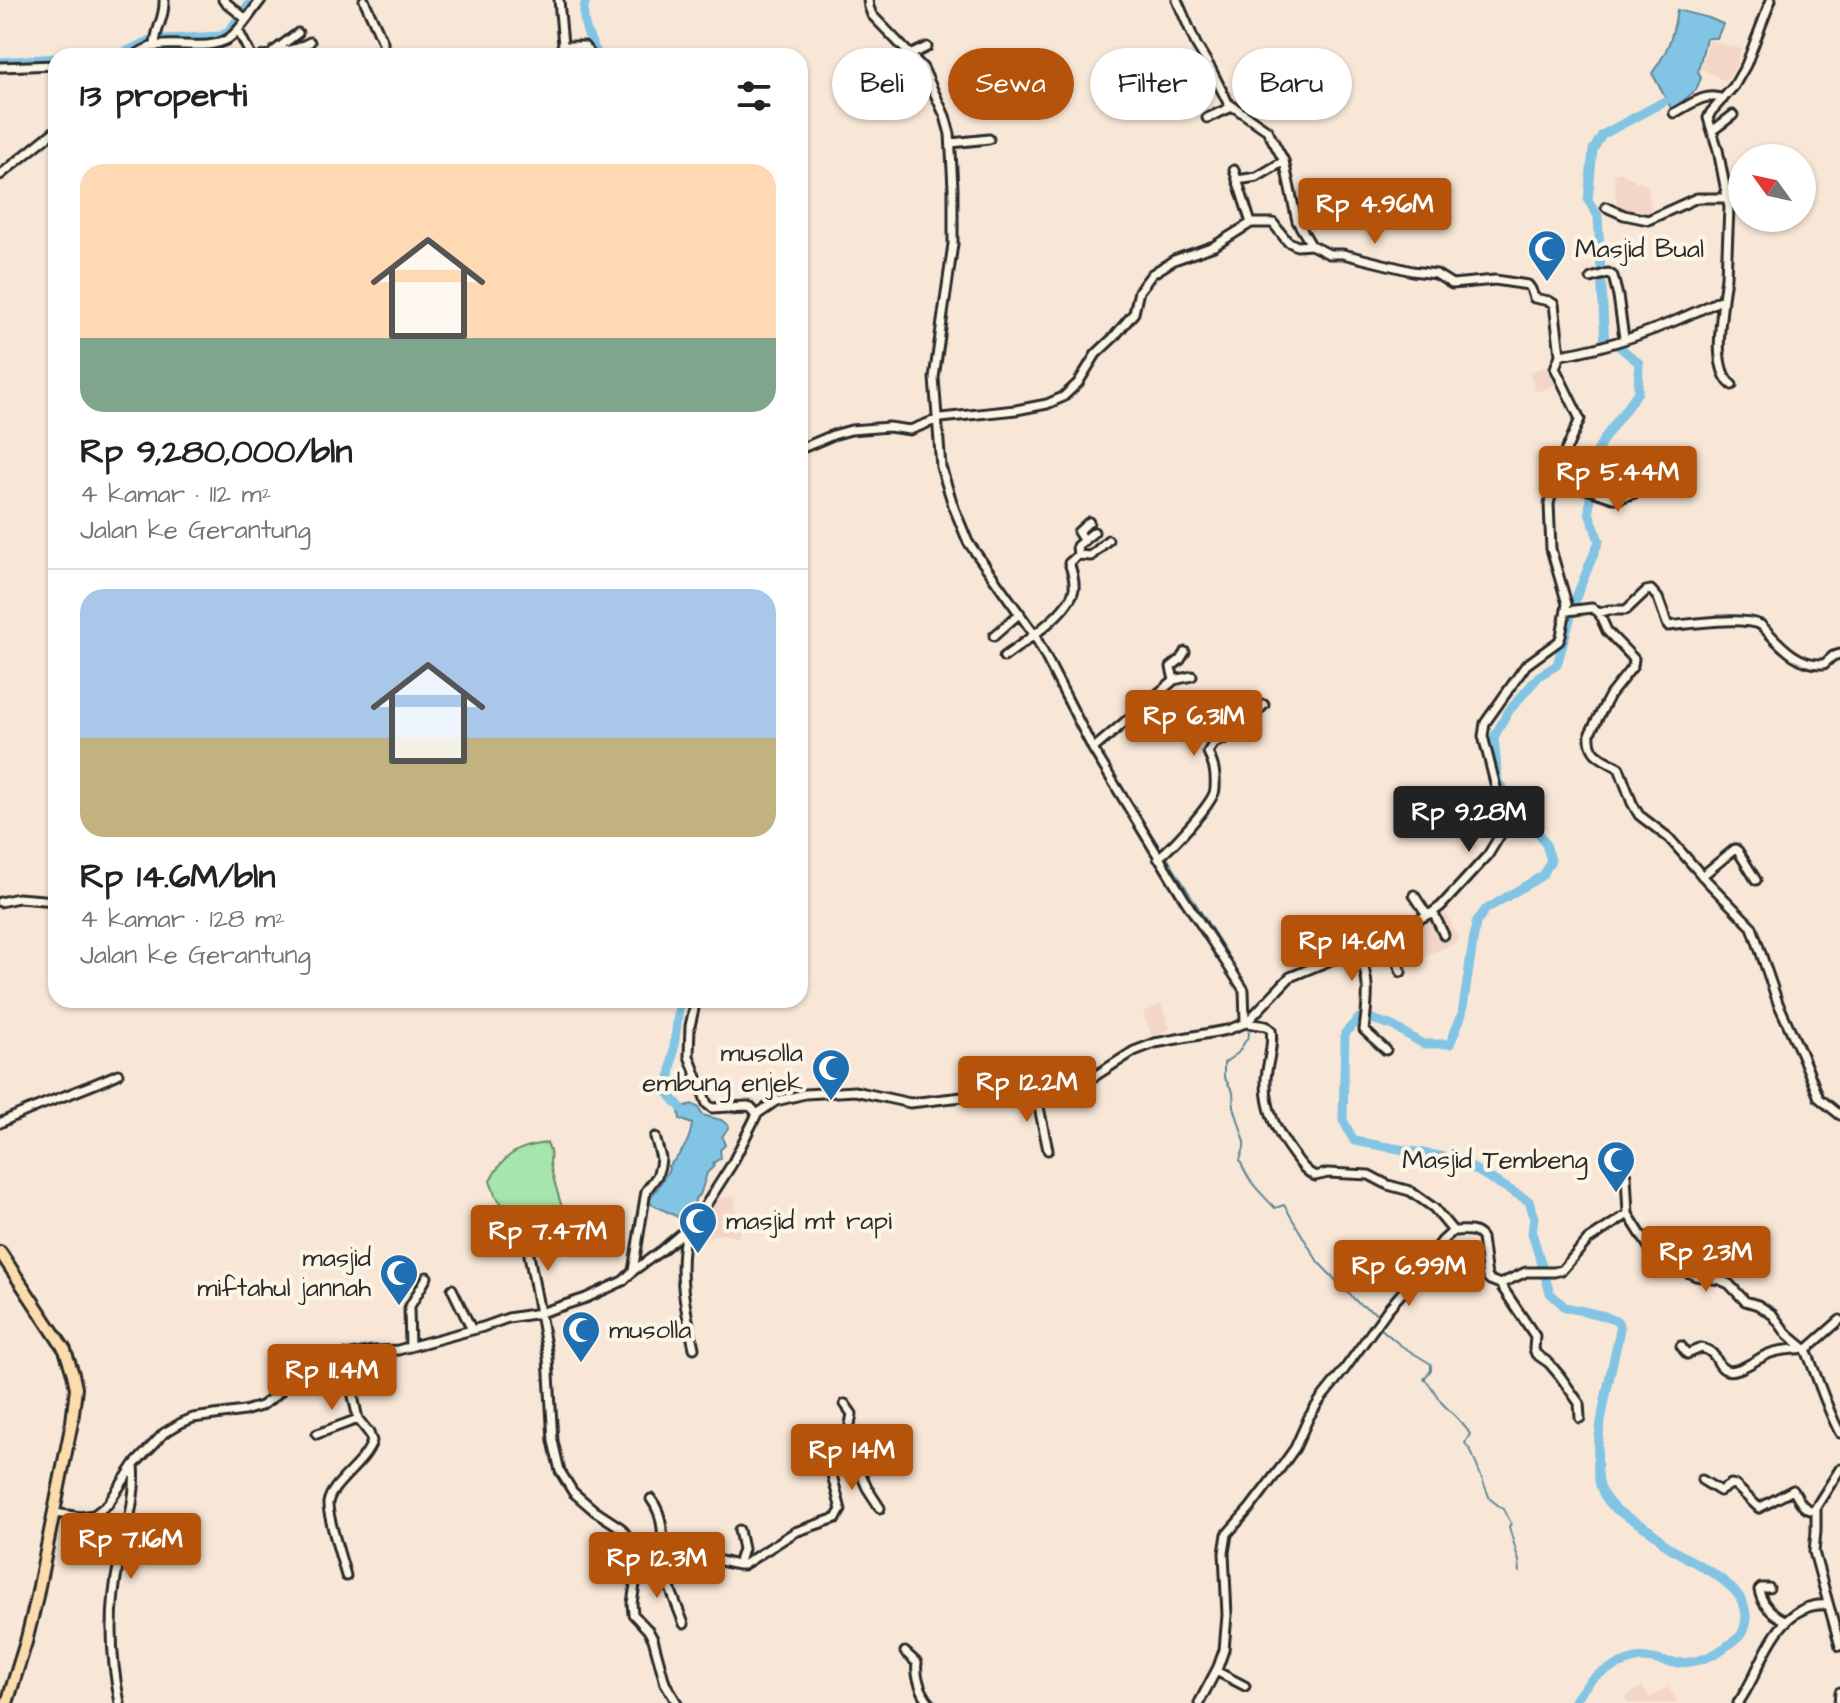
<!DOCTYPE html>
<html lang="id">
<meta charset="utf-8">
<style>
:root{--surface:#fff;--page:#f6f6f6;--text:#222;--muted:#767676;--line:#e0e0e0;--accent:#b45309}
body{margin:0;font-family:"Architects Daughter",sans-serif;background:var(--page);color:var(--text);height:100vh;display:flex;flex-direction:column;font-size:30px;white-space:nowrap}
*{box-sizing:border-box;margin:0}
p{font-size:26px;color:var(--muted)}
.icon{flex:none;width:44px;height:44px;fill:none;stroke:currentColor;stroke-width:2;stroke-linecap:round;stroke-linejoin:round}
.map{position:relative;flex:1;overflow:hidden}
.sheet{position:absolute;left:48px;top:48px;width:760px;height:960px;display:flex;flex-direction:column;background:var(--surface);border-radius:24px;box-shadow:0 2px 6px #0004}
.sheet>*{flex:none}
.top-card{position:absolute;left:832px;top:48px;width:760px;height:72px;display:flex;gap:16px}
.needle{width:52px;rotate:303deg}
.controls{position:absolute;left:1728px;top:144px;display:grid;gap:16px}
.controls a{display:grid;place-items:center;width:88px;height:88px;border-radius:50%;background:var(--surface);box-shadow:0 2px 6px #0004;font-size:40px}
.price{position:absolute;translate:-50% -68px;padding:0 18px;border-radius:8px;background:var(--accent);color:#fff;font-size:26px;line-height:52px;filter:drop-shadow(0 2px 4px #0008)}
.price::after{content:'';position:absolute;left:50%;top:48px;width:24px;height:18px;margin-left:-12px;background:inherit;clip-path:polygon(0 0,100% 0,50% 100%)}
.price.on{background:#222;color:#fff}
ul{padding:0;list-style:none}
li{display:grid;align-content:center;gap:16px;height:424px;padding:0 32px}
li+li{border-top:2px solid var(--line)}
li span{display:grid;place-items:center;height:248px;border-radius:24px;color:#555}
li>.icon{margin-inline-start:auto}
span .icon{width:144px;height:144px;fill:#fffc;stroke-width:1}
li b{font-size:34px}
h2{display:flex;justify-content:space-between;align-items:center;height:96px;padding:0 32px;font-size:34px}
.chip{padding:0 28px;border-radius:36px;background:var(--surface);box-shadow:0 2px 6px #0004;font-size:28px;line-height:72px}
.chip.on{background:var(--accent);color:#fff}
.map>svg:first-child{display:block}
</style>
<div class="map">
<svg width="1840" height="1703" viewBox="0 0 1840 1703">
<rect width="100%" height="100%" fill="#f8e7d7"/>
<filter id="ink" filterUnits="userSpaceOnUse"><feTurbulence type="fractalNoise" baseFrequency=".0125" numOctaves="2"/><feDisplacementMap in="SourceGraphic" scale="16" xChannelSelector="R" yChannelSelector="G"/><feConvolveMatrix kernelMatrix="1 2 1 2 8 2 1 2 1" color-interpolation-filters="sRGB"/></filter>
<g filter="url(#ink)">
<!-- built -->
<path fill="#f3d6c7" d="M1709 40 1741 49 1737 63 1726 82 1701 68Z
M1622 172 1626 176 1635 179V183L1639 182 1648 186 1653 220 1617 209 1614 174Z
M1548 366 1556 385 1536 392 1529 372Z
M1445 910 1459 941 1402 967 1388 937Z
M1161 1005 1170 1029 1152 1037 1143 1012Z
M734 1196 737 1217 743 1221 738 1238 725 1234 712 1235 701 1240H689L695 1226 701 1220 713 1199Z
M1642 1686 1650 1698 1668 1687 1678 1703H1628L1625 1698Z"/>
<!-- green -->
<path fill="#a6e5ac" stroke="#68886c" stroke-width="2" d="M547 1143C551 1152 551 1153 550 1162 550 1169 561 1205 564 1212L560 1228 554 1235 526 1237 513 1232 506 1209 495 1195 490 1181C503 1155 518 1146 547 1143Z"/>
<!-- water -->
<path fill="#82c4e3" stroke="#5f8799" stroke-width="2" d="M1677 10 1709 18 1723 24 1717 38H1706L1698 71 1701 78 1696 90 1672 110 1652 73C1668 52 1673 36 1677 10Z
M692 1104 699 1108 702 1115 721 1120 729 1126 722 1137 725 1145 720 1150 721 1158 713 1163 714 1166 707 1173 700 1195 696 1197C692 1205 697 1211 690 1223L651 1204 648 1200 657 1189 669 1169 668 1166C681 1155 690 1141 692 1124L680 1119 679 1112 686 1106Z"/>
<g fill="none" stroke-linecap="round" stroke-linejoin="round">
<!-- stream -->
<path stroke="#5f8799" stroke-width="2" d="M872 9 884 22
M1018 606 1037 628
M1040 634 1070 697
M1143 824 1162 851
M1166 856 1231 960 1246 987
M1248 1025 1249 1035 1238 1053 1224 1063V1077L1233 1092 1234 1107 1244 1139V1148L1240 1160C1248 1182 1259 1191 1275 1208L1284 1205 1318 1262 1359 1304 1380 1315
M1379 1327 1400 1345 1431 1364V1370L1424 1379C1432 1385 1435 1394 1441 1402 1451 1413 1462 1421 1470 1434L1465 1443 1471 1451 1490 1499 1503 1509 1511 1523 1509 1527 1519 1561 1520 1572"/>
<!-- river -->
<path stroke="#82c4e3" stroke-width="9" d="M586 0C579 20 589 39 599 56
M101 56 121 54 150 40 221 36 229 31 252 0
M0 62 56 58
M680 1000 668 1093 682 1109
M1573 1703C1579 1695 1585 1686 1592 1679 1601 1671 1630 1659 1642 1658 1650 1658 1659 1660 1666 1662 1688 1665 1706 1661 1724 1648 1729 1644 1739 1639 1742 1633 1764 1588 1692 1565 1666 1545 1662 1542 1658 1536 1653 1533 1635 1519 1612 1514 1602 1491 1587 1455 1613 1369 1620 1329L1618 1322 1605 1316 1565 1307 1550 1293 1532 1233 1534 1217 1529 1201 1457 1159 1354 1141 1343 1120 1345 1033 1359 1018 1366 1017 1393 1026 1423 1044H1450L1462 1014 1476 923 1485 910 1543 875 1551 860 1546 845 1538 831 1498 782 1494 737 1508 712 1539 676 1557 665 1577 595 1599 541 1589 512 1592 462 1603 440 1638 392 1639 363 1616 344 1605 345 1598 216 1588 200 1593 150 1602 135 1665 101"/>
<defs>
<path id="minor" d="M223 0 246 19
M364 0 383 42V56
M559 0 564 56
M868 0 869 7 872 15 923 68 945 116 950 134 953 188V244L934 378 941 467 954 508 968 542 1034 634 1093 749 1185 900 1244 990 1245 1021 1246 1023
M1177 0 1196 44 1211 69 1228 103 1267 130 1284 161 1297 221 1311 245
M238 30 251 56
M562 46H584L592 56
M155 47C155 27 165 20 164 0
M274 51 298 33
M910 55 927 47
M135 56C160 33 200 55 228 39 241 30 251 12 261 0
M263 56 298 48 310 42
M0 67 56 65
M1674 113C1690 105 1706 91 1723 99
M1207 118 1232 107
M1712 131 1733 115
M951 143 989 139
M1234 170 1251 223
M0 175 56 130
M1237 180 1257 177 1284 161
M1606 207 1624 215 1648 220 1697 198H1727
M1591 278 1608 273 1613 276 1618 296 1624 338
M1723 299C1721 323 1712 369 1732 385
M1560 355C1616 347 1672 324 1723 299L1726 277 1729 207 1718 150 1708 118 1711 112 1734 86 1746 65 1771 0
M1554 478 1613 498H1620L1681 477
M1084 541 1078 532 1089 522
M1078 555 1091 556 1108 540
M1567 611 1592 608 1596 611 1599 613 1607 631 1634 659 1633 666 1610 695 1590 733C1588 756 1603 758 1619 768L1632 803 1639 815 1669 838 1706 880 1752 927 1778 1003 1801 1053 1819 1098 1840 1115
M1599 613 1609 610H1626L1646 591 1651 590 1658 598 1668 626C1692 624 1740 616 1761 625 1779 643 1796 666 1824 664L1833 656 1840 654
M994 636 1020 613
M1004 657C1023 643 1070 612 1074 589 1075 580 1072 571 1069 563L1078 555 1077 546 1094 532
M1174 680 1171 667 1180 660 1185 652
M1093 749 1174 680 1192 676
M1158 858C1170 849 1214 803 1215 789 1216 772 1214 767 1208 752L1214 743 1226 738 1238 729 1264 705
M1702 876 1735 849 1738 851 1756 880
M1414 895 1427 915
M0 902 18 898 56 901
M1433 912 1444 935
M1388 935 1401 972
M1357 949C1371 979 1368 999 1364 1030L1386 1050
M1036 1093 1048 1150
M757 1114 776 1101 805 1094 855 1091 910 1103 997 1093H1036L1074 1086 1095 1076 1134 1051 1155 1043 1227 1030 1246 1023 1290 977 1377 941 1433 912 1441 906 1488 855 1508 822V815L1498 795 1483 736 1485 723 1526 665 1559 641 1561 636 1567 604 1551 549 1549 504 1558 468 1580 419 1555 368 1560 355 1554 304 1549 301 1534 298 1531 289 1528 285 1495 280 1452 284 1436 274 1412 271 1343 254H1329L1311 245 1297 246 1287 241 1273 223H1251L1214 246 1174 260 1152 274 1139 291 1134 313 1113 338 1096 354 1078 383 1063 397 1047 404 1016 410 941 418 910 430 889 427 851 430 833 435 800 449
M0 1123C38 1104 79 1092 118 1074
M1607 1160 1614 1173H1623L1626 1175 1628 1214 1655 1257 1696 1276 1720 1280 1729 1284 1745 1301 1758 1305 1773 1315 1787 1334 1806 1350
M686 1231C677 1272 685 1308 694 1348
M1453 1231C1464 1231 1475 1228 1482 1238L1487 1277 1490 1280 1500 1284 1526 1272H1554L1562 1270 1588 1240 1628 1214
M526 1239 540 1313 586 1298 623 1281 633 1271 662 1250 695 1222 732 1164 757 1114 751 1107 747 1106 712 1108 707 1104 689 1056 690 1026 696 1000
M633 1271 646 1191 657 1176 660 1166 661 1158 655 1137
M1500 1284 1535 1336 1534 1349 1536 1354 1549 1363 1560 1376 1579 1403 1580 1418
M452 1289 472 1330
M1840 1320 1806 1350C1818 1378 1826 1407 1840 1433
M1681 1346 1687 1354 1701 1348C1719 1352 1715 1364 1724 1369 1735 1376 1757 1359 1766 1355 1777 1349 1791 1350 1804 1348
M410 1347 409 1308 427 1277
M344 1355 358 1419 369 1433 372 1441C366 1463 331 1483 328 1503 327 1516 342 1560 346 1576
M845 1404 852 1414 848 1435 858 1458
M317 1434 358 1419
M854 1458 867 1488 880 1508
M1840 1469 1816 1507V1531L1814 1552 1840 1646
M1702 1480 1720 1491 1731 1484 1735 1485 1759 1508 1793 1490C1799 1499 1803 1512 1816 1510
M651 1499C667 1520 662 1546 661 1571
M55 1513 80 1517 94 1515 108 1504 134 1465 164 1433 181 1423 193 1418 244 1411 261 1406 275 1396 309 1363 373 1351 398 1350 483 1327 508 1318 540 1313 548 1357 553 1441 560 1471 573 1492 595 1511 621 1528 627 1536 633 1551 637 1572 632 1603 633 1614 648 1630 653 1639 665 1683 677 1703
M738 1565 743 1549 739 1530
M668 1573V1583L684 1624
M637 1579 649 1578 663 1570 674 1575C687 1568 701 1558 717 1560 726 1562 733 1565 743 1565L795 1532 836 1518 841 1510 832 1475 833 1466C845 1459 864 1452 877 1459
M1769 1588H1761L1759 1590C1762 1606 1773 1615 1787 1621
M905 1652 917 1663C915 1675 921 1693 930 1703
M1216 1671 1245 1686
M120 1703C110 1656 109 1609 119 1562 126 1529 137 1498 134 1465
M1199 1703 1218 1667 1224 1650 1227 1615 1224 1553 1227 1534 1250 1508 1285 1462 1295 1448 1309 1417 1320 1400 1344 1370 1388 1309 1414 1279 1442 1241 1453 1231 1434 1208 1410 1191 1388 1185 1369 1175 1328 1173 1315 1176C1305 1171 1300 1163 1293 1154 1276 1131 1265 1109 1266 1079 1267 1063 1274 1046 1271 1030L1266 1026 1246 1023
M1738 1703C1763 1670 1774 1601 1828 1605
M1839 1703 1840 1692"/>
<path id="highway" d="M0 1252 65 1350 73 1374 76 1388 72 1422 36 1601 26 1642 7 1703"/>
</defs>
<!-- minor casing -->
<use href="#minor" stroke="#2b2b2b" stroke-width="13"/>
<!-- highway casing -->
<use href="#highway" stroke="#2b2b2b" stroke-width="16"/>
<!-- minor -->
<use href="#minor" stroke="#fcf5e5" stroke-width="7"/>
<!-- highway -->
<use href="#highway" stroke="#fcdcac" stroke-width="10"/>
</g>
</g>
<!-- icons -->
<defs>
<symbol id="mosque-pin" viewBox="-11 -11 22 30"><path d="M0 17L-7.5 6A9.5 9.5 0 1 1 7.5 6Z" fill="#1f6fb2" stroke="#fcf5e5"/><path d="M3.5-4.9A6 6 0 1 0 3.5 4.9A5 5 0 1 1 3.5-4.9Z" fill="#fff"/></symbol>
</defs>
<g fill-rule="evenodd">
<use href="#mosque-pin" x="1525" y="227" width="44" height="60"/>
<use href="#mosque-pin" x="809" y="1046" width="44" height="60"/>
<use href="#mosque-pin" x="1594" y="1138" width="44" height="60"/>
<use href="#mosque-pin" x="676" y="1199" width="44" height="60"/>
<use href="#mosque-pin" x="377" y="1251" width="44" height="60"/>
<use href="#mosque-pin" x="559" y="1308" width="44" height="60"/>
</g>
<g text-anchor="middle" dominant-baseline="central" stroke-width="8" stroke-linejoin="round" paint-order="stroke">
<!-- poi labels -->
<g font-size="26" fill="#2b2b2b" stroke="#fcf5e5" text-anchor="start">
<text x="1575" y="249">Masjid Bual</text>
<text x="803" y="1053" text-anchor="end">musolla<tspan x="803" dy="30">embung enjek</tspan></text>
<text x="1588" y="1160" text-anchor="end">Masjid Tembeng</text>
<text x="726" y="1221">masjid mt rapi</text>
<text x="371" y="1258" text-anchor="end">masjid<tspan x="371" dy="30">miftahul jannah</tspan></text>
<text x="609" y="1330">musolla</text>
</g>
</g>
</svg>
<div class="controls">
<a><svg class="needle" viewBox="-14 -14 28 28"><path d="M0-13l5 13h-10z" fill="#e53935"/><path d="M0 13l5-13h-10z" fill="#767676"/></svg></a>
</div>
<b class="price" style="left:1375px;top:246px">Rp 4.96M</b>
<b class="price" style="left:1618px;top:514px">Rp 5.44M</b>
<b class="price" style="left:1194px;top:758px">Rp 6.31M</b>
<b class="price on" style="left:1469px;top:854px">Rp 9.28M</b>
<b class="price" style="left:1352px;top:983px">Rp 14.6M</b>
<b class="price" style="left:1027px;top:1124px">Rp 12.2M</b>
<b class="price" style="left:548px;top:1273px">Rp 7.47M</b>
<b class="price" style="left:1706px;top:1294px">Rp 23M</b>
<b class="price" style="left:1409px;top:1308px">Rp 6.99M</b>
<b class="price" style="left:332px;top:1412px">Rp 11.4M</b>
<b class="price" style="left:852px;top:1492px">Rp 14M</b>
<b class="price" style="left:131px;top:1581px">Rp 7.16M</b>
<b class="price" style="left:657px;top:1600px">Rp 12.3M</b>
<div class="top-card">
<a class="chip">Beli</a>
<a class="chip on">Sewa</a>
<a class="chip">Filter</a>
<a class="chip">Baru</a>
</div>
<section class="sheet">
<h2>13 properti<svg class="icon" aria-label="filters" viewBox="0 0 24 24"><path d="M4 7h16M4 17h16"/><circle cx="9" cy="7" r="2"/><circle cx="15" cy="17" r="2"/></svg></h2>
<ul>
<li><span style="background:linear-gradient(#ffd9b3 70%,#7fa58c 0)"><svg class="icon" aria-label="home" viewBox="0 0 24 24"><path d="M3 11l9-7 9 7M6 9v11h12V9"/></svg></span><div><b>Rp 9,280,000/bln</b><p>4 kamar · 112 m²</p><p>Jalan ke Gerantung</p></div></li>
<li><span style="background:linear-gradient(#a9c7e8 60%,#c2b280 0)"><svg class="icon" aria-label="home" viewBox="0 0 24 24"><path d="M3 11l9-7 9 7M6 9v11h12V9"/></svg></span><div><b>Rp 14.6M/bln</b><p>4 kamar · 128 m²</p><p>Jalan ke Gerantung</p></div></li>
</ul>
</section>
</div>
